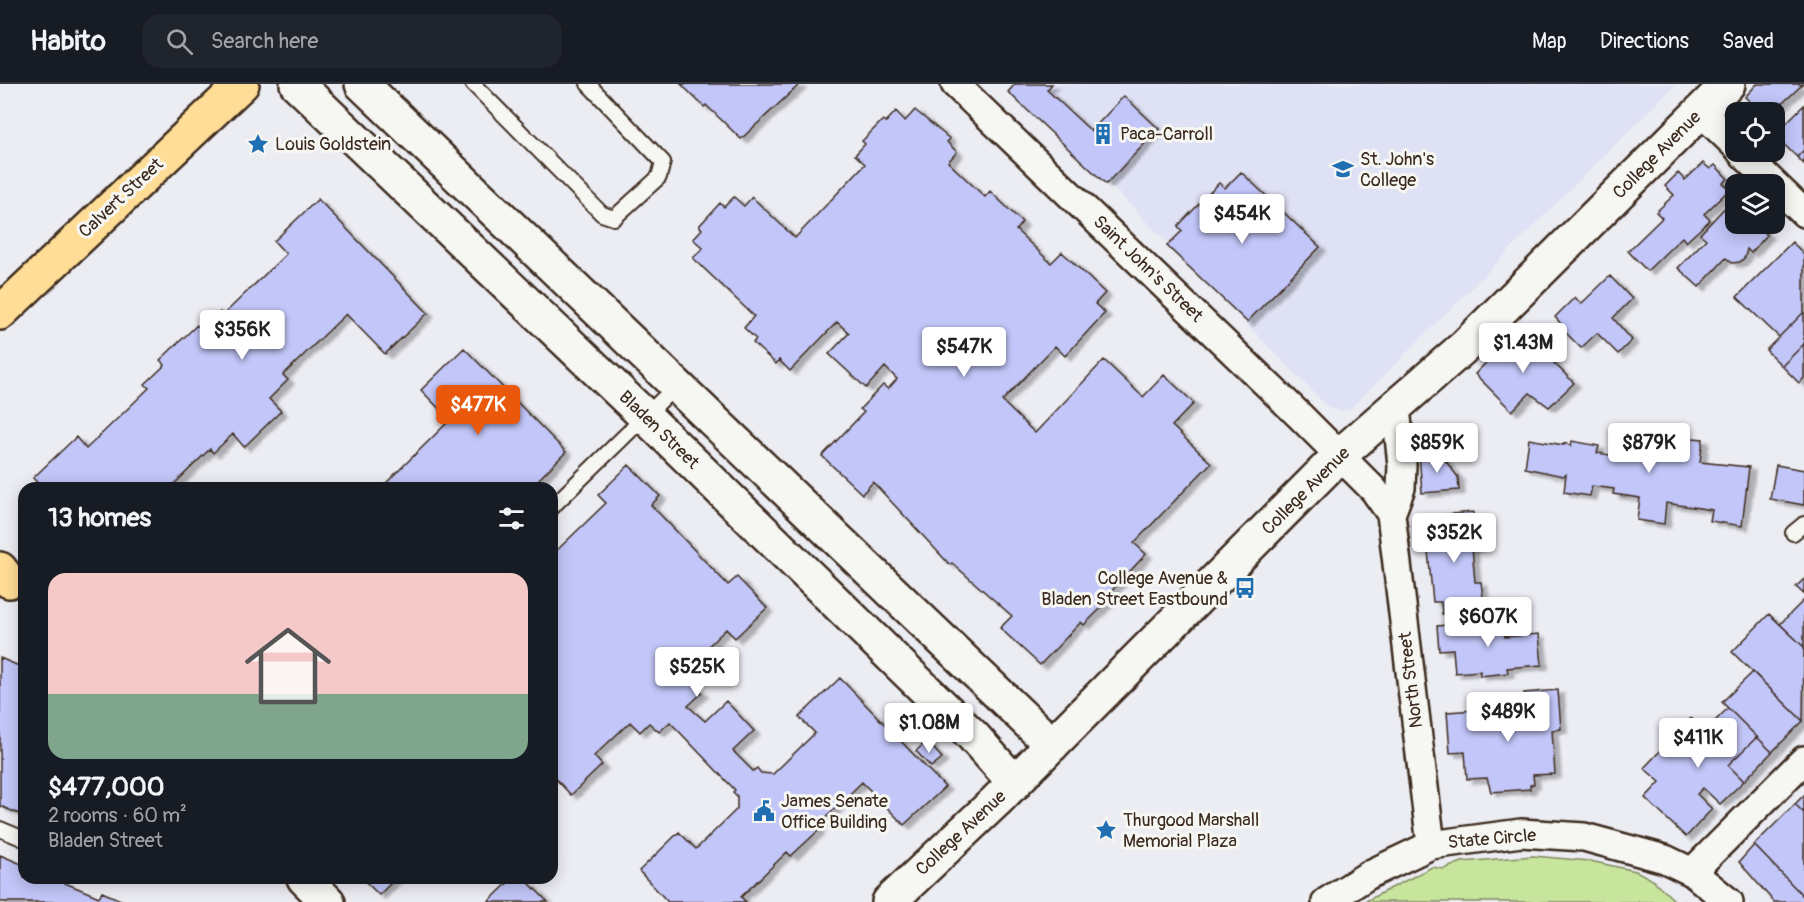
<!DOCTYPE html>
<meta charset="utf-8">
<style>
:root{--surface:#171b24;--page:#20242c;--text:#f1f3f6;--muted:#9ea1a6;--line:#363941;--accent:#ea580c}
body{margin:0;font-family:Pangolin,sans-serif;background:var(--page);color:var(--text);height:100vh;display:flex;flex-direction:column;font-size:22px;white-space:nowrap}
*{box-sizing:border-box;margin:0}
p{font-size:20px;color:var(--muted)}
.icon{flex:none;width:33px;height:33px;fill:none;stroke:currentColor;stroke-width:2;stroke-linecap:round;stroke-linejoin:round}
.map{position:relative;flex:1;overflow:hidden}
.details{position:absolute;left:18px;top:398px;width:540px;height:402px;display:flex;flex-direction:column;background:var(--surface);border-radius:18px;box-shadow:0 3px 15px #0003}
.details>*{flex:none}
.tools{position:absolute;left:1725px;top:18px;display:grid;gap:12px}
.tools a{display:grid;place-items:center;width:60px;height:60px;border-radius:12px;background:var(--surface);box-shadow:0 3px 15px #0003;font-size:30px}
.price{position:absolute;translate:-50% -51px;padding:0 14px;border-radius:6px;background:#fff;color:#222;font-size:20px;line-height:39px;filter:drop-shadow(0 2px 3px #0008)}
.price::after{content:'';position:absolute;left:50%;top:36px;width:18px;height:14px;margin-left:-9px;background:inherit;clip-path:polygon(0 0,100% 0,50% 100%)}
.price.active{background:var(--accent);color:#fff}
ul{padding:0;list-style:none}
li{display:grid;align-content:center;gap:12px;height:318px;padding:0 30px}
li+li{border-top:2px solid var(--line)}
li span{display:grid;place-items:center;height:186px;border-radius:18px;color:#555}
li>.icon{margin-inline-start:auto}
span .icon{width:108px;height:108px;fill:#fffc;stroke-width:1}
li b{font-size:26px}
h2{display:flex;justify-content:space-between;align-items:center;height:72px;padding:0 30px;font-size:26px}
header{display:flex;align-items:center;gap:36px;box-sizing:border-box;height:84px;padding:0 30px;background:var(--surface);border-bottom:2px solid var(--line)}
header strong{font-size:28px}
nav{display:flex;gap:33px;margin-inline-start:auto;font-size:21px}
.search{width:420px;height:54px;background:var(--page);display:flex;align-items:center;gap:15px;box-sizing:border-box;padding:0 21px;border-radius:18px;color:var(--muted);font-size:22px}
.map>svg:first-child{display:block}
</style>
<header>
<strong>Habito</strong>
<div class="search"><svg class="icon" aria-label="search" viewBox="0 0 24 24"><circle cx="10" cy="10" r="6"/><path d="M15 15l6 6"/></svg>Search here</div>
<nav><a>Map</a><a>Directions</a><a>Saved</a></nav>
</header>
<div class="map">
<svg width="1804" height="818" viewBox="0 0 1804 818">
<defs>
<filter id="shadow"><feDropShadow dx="6" dy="4" stdDeviation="1.5" flood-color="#0004"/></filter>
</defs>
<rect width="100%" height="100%" fill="#ececf3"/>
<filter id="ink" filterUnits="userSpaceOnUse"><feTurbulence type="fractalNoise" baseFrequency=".0167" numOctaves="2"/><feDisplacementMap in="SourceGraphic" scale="12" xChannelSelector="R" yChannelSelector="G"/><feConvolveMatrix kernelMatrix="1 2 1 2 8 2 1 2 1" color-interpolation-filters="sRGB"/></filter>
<g filter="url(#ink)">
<!-- built -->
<path fill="#dfe1f4" d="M1012 0H1676L1367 308 1350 325 1340 327 1328 323Z"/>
<!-- green -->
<path fill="#c7e59d" stroke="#81885e" stroke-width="1.5" d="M1533 772 1590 777 1636 787 1653 796 1675 817 1693 818H1364L1432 783 1444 785 1462 778Z"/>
<!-- building -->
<path fill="#c2c6f8" stroke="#3b2a1e" stroke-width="1.5" filter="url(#shadow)" d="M681 0H800L741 55 706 21 704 23Z
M1015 0H1052L1047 6 1091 47 1124 12 1159 45 1106 100 1008 8Z
M1757 0H1803L1773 28H1761L1745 13Z
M1804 21V66L1797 73 1774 51Z
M915 26 950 55 947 58 957 68 948 78 985 113 990 107 1022 138 1016 146 1051 179 1062 168 1105 209 1095 220 1105 229 1101 233 1065 272 1055 262 1002 317 1035 349 1104 276 1143 313 1164 291 1194 319 1172 342 1211 379 1134 459 1146 470 1105 514 1108 517 1084 541 1081 538 1040 581 1000 544 1012 532 952 479 950 481 873 398 862 410 822 372 864 328 860 325 883 301 888 305 897 295 885 283 866 304 829 270 849 249 837 238 790 287 779 276 776 280 753 259 756 255 744 244 754 232 693 174 703 164 693 155 702 145 699 142 720 119 724 123 734 113 744 122 752 113 795 154 865 80 855 71 865 60 862 57 883 36 886 38 896 27 905 37Z
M1804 66V80L1797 73Z
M1703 79 1710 85 1715 81 1728 95 1723 99 1730 105 1704 130 1710 136 1686 158 1682 153 1647 187 1628 167 1662 134 1656 128 1674 111 1665 102 1678 89 1685 96Z
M1241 88 1320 163 1247 238 1167 162 1182 147 1178 142 1219 99 1225 104Z
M318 115 428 229 385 270 346 230 283 291 288 296 269 315 281 327 244 363 233 350 213 369 210 365 170 404H42L33 394 76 353 86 365 149 304 145 300 165 281 160 276 197 241 201 245 220 228 223 231 286 170 274 157Z
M1733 115 1736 140H1761L1763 142 1760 145 1767 151 1751 169 1747 165 1745 173 1740 178 1732 179 1726 174 1699 203 1678 184 1706 155 1700 150Z
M1792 158 1804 170V228L1779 253 1737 213Z
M1610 192 1632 215 1613 234 1632 256 1618 270 1597 249 1581 264 1560 243 1562 241 1555 233 1575 213 1581 220Z
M1804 228V260L1782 282 1766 266Z
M1516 248 1524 256 1527 252 1574 299 1549 323 1530 309 1512 327 1475 290Z
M1804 260V294L1799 299 1782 282Z
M464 264 566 368 530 404H517L512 398 506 404H381L450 336 421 306Z
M1627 343 1662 348 1661 351 1703 355 1700 378 1749 383 1742 442 1710 437 1712 426 1666 419 1664 440 1637 436 1640 414 1613 410 1614 405 1592 402 1590 412 1564 408 1566 390 1563 392 1525 384 1529 355 1564 361V359L1571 362 1572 357 1599 362 1597 369 1623 373Z
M1438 367 1458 393 1459 406 1422 409 1419 369Z
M629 381 660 412 651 421 728 501 737 493 767 524 735 554 726 545 691 579 701 590 692 599 702 609 688 622 705 637 726 617 754 647 733 667 753 687 757 684 761 689 773 690 815 649 799 633 840 594 945 703 904 741 862 698 816 743 819 746 791 772 787 768 741 813 746 818H668L639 787 679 748 696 765 737 725V712L733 708 735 706 670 638 659 648 649 639 640 648 630 638 594 672 602 681 571 711 552 691V471L606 419 598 411Z
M1776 381 1804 386V421L1770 415Z
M1473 428 1476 463H1472L1475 498H1481L1485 528 1442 530 1441 518H1433L1426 447H1431L1429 432Z
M1804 495V510L1796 503Z
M1804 516V563L1780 540Z
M1769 530 1804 563 1803 637 1732 568Z
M1486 537 1488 543 1503 542 1505 553 1539 550 1542 581 1507 584 1508 589 1480 592V587L1455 589 1453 565 1439 566 1437 542Z
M0 574 24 584V732L0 722Z
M1753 588 1803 637 1772 668 1722 618Z
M1558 606 1561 645 1552 646 1555 690 1533 691 1534 700 1530 701V705L1491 708 1487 694 1467 695 1465 668 1450 669 1447 628 1490 625 1491 640 1526 638 1524 609Z
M1728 624 1757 653 1728 681 1744 697 1720 720 1703 704 1697 710 1712 725 1686 753 1645 714 1660 698 1644 684 1691 634 1705 647Z
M1757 653 1772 668 1744 697 1728 681Z
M927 657 942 674 931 683 916 667Z
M1804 711V729L1795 720Z
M1795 720 1804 729V813L1754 761Z
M1754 761 1804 813V818H1774L1739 778Z
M0 771 24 781V794H53L99 813 102 808 125 818H0Z
M362 794H396L379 811Z
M513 794H524L548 818H488Z"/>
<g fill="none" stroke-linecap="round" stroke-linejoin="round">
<defs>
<path id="lane" d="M473 0 602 130 614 134 659 93 663 78 588 0
M552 423 676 302
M1793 449 1804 440
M0 745 24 755"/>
<path id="street" d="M955 0 1300 332 1374 406 1391 430 1431 761
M1701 28 1736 62
M1741 68 1804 129
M1391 430 1401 404 1402 381 1396 324
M1692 788 1804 676
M1326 818 1370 790 1431 761 1521 749 1584 753 1665 775 1692 788 1729 818"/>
<path id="secondary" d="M297 0 646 333 973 652 1015 699
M362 0 1052 661
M304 794 328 818
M889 818 996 717 1340 371 1465 262 1728 0"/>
<path id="primary" d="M0 229 242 0
M0 485 9 497"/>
</defs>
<!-- lane casing -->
<use href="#lane" stroke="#3b2a1e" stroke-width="18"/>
<!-- street casing -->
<use href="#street" stroke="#3b2a1e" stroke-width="32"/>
<!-- secondary casing -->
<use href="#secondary" stroke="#3b2a1e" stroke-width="38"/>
<!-- primary casing -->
<use href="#primary" stroke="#3b2a1e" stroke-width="38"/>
<!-- lane -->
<use href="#lane" stroke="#f6f6f2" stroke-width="14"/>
<!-- street -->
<use href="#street" stroke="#f6f6f2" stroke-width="27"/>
<!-- secondary -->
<use href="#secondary" stroke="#f6f6f2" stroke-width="33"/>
<!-- primary -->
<use href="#primary" stroke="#ffdd96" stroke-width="33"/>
</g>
</g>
<!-- icons -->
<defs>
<symbol id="building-bare" viewBox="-9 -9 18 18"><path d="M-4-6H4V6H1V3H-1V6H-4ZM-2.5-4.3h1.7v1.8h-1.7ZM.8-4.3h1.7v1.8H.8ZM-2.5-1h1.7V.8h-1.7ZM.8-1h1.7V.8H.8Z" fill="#1f6fb2" stroke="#f6f6f2" stroke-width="2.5" paint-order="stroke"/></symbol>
<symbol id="sight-bare" viewBox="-9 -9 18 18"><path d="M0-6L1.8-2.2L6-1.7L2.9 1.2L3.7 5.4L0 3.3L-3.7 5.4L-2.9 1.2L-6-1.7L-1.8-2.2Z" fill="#1f6fb2" stroke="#f6f6f2" stroke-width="2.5" paint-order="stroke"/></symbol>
<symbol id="university-bare" viewBox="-9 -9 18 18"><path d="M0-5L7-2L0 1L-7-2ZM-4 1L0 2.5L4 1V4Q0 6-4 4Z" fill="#1f6fb2" stroke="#f6f6f2" stroke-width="2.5" paint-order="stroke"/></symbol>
<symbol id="bus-bare" viewBox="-9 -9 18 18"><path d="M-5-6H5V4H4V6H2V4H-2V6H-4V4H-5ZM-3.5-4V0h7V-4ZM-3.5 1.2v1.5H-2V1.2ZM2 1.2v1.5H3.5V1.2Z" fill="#1f6fb2" stroke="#f6f6f2" stroke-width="2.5" paint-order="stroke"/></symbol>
<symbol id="civic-bare" viewBox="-9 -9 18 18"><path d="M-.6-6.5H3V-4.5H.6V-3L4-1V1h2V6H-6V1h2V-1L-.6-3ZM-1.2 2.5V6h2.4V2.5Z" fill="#1f6fb2" stroke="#f6f6f2" stroke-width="2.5" paint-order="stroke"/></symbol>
</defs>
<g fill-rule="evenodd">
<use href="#building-bare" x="1088" y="35" width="30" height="30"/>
<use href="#sight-bare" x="243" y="45" width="30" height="30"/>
<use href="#university-bare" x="1328" y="70" width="30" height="30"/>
<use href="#bus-bare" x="1230" y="489" width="30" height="30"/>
<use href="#civic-bare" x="749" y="712" width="30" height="30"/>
<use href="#sight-bare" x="1091" y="731" width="30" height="30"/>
</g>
<g text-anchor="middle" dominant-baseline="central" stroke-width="6" stroke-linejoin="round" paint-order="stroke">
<!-- poi labels -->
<g font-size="18" fill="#3b2a1e" stroke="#f6f6f2" text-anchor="start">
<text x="1120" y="50">Paca-Carroll</text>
<text x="275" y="60">Louis Goldstein</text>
<text x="1360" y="75">St. John's<tspan x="1360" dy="21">College</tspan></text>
<text x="1228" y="494" text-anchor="end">College Avenue &amp;<tspan x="1228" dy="21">Bladen Street Eastbound</tspan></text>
<text x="781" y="717">James Senate<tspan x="781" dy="21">Office Building</tspan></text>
<text x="1123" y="736">Thurgood Marshall<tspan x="1123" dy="21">Memorial Plaza</tspan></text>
</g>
<!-- street labels -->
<g font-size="18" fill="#3b2a1e" stroke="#f6f6f2">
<text transform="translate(1657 71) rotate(-45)">College Avenue</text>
<text transform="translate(121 114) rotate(-43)">Calvert Street</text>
<text transform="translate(1148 185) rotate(44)">Saint John's Street</text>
<text transform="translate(659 346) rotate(44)">Bladen Street</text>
<text transform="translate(1306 407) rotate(-45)">College Avenue</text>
<text transform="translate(1411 596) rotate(-97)">North Street</text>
<text transform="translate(961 749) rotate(-43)">College Avenue</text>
<text transform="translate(1492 755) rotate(-5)">State Circle</text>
</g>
</g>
</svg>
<div class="tools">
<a><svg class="icon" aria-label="locate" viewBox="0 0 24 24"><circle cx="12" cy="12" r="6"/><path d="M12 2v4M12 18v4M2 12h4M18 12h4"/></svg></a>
<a><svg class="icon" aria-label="layers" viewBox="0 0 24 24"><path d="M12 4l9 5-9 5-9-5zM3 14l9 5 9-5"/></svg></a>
</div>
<b class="price" style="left:1242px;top:161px">$454K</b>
<b class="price" style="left:242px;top:277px">$356K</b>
<b class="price" style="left:1523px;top:290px">$1.43M</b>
<b class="price" style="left:964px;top:294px">$547K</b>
<b class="price active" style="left:478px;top:352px">$477K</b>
<b class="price" style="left:1437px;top:390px">$859K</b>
<b class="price" style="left:1649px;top:390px">$879K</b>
<b class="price" style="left:1454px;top:480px">$352K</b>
<b class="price" style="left:1488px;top:564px">$607K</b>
<b class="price" style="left:697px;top:614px">$525K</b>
<b class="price" style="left:1508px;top:659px">$489K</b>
<b class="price" style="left:929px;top:670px">$1.08M</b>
<b class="price" style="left:1698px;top:685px">$411K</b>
<section class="details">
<h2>13 homes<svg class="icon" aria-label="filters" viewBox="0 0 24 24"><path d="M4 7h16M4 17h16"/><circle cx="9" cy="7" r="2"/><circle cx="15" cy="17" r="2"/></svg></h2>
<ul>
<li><span style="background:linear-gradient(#f6c9c9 65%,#7fa58c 0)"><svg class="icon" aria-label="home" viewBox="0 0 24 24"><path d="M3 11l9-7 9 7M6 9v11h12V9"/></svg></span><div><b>$477,000</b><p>2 rooms · 60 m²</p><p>Bladen Street</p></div></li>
</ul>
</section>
</div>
